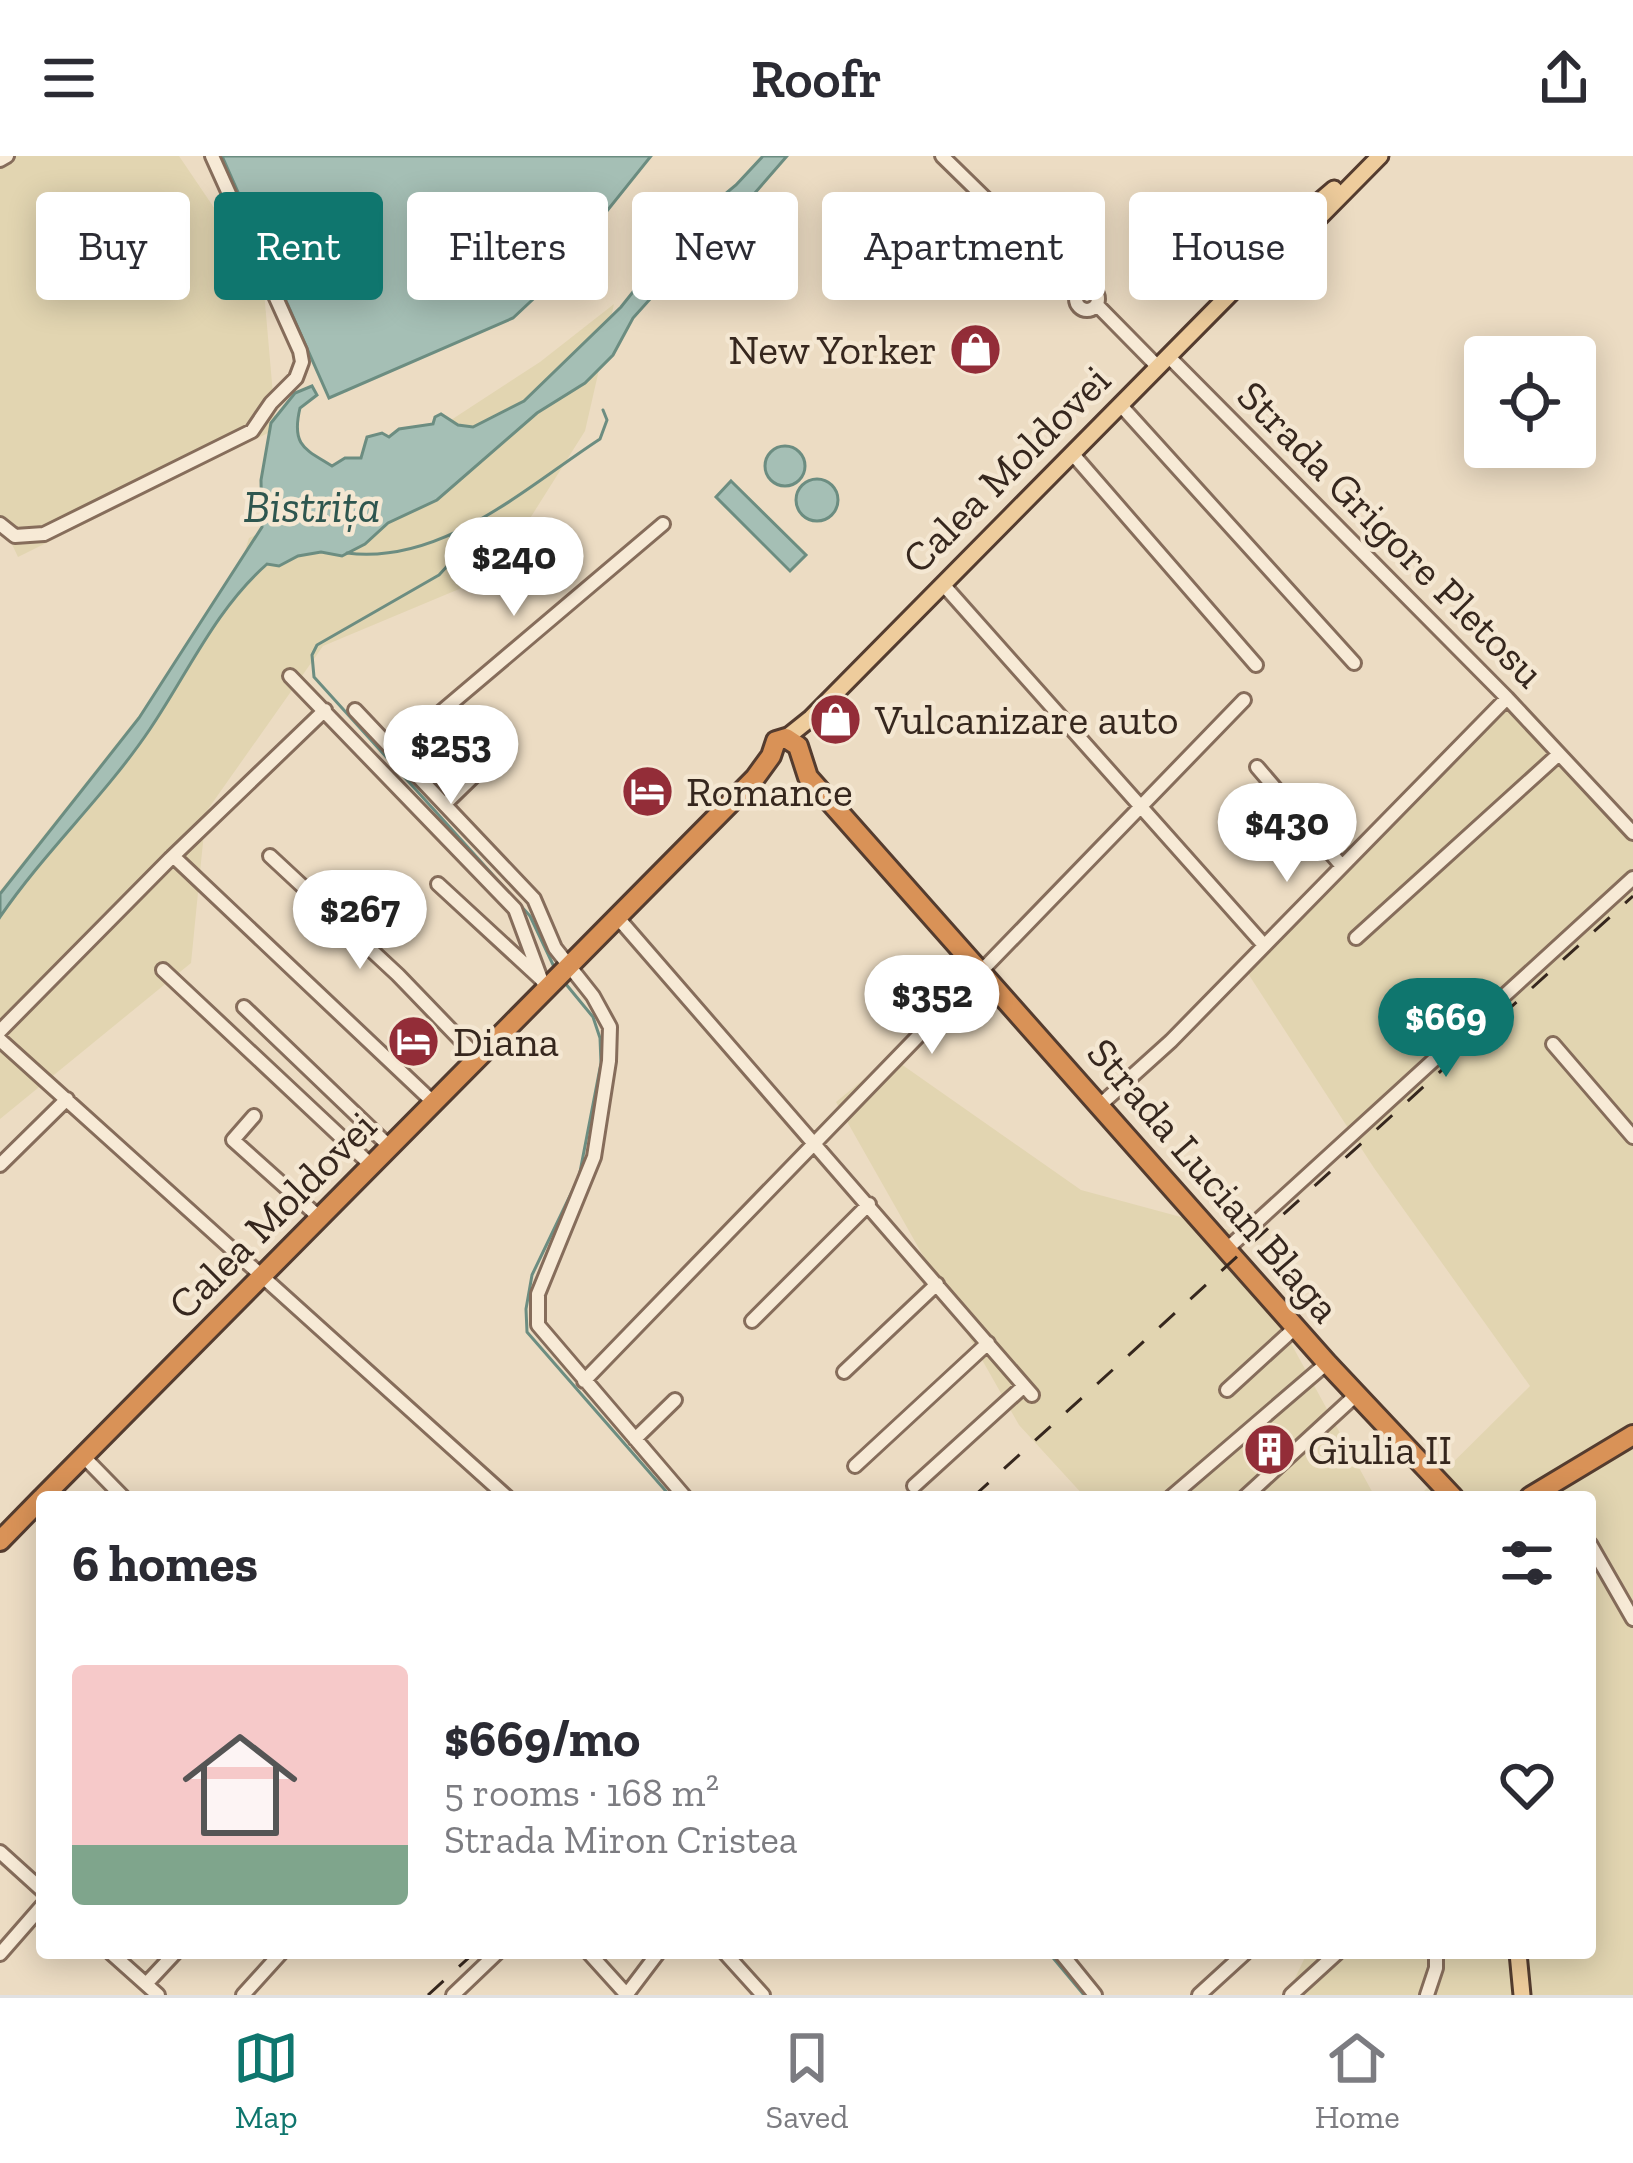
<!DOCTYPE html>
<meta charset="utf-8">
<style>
:root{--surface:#fff;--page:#f7f7f7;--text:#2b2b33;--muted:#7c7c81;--line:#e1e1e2;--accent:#0f766e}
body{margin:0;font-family:"Zilla Slab",serif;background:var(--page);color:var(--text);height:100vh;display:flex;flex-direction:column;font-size:45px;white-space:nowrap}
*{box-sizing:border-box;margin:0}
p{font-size:39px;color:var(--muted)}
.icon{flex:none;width:66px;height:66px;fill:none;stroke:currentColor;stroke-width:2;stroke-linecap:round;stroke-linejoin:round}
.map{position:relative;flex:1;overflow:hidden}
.panel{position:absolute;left:36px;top:1335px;width:1560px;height:468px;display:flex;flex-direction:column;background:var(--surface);border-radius:12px;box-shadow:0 6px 30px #0003}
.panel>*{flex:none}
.hud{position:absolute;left:36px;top:36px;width:1563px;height:108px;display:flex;gap:24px}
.fabs{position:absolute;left:1464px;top:180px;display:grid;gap:24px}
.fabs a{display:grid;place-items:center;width:132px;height:132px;border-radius:12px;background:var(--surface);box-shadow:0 6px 30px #0003;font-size:60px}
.price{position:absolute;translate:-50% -102px;padding:0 27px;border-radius:42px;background:#fff;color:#222;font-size:39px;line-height:78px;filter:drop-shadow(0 3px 6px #0008)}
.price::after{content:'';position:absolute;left:50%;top:72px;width:36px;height:27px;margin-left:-18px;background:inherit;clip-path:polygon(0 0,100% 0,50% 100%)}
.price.active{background:var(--accent);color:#fff}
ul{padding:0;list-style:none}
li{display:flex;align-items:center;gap:36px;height:300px;padding:0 36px}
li+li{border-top:3px solid var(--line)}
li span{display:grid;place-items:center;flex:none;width:336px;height:240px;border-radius:12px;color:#555}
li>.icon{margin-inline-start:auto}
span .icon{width:144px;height:144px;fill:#fffc;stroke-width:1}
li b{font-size:51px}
h2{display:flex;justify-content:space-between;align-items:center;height:144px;padding:0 36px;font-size:51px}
.pill{padding:0 42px;border-radius:12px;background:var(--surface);box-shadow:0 6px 30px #0003;font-size:42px;line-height:108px}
.pill.active{background:var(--accent);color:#fff}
header{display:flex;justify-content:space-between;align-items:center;height:156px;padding:0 36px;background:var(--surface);font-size:54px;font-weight:600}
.dock{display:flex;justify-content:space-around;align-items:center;height:168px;border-top:3px solid var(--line);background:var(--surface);font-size:33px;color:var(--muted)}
.dock a{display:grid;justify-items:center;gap:6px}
.dock .active{color:var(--accent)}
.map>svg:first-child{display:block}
</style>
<header><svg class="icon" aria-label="menu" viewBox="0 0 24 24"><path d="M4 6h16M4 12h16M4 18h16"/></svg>Roofr<svg class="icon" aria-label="share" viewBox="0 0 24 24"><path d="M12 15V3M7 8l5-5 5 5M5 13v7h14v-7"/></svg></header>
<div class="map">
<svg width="1633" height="1839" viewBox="0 0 1633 1839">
<rect width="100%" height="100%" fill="#ecdcc3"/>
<!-- farmland -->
<path fill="#e2d5b1" d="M0 0H179L263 124 276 273 18 401 0 363Z
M614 148 585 275 495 418 323 490 206 656 191 807 0 963V735L174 515 240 411 249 382 370 332 379 311 540 206Z
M1517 542 1570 602 1633 664V1839H1287L1307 1797H1590V1341H1418L1530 1230 1374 1012 1247 816Z
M891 901 1081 1034 1229 1074 1375 1341H1085L1019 1269 836 946Z"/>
<!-- water -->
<path fill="#a5bfb5" stroke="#6c8d81" stroke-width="3" d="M222 0H651L546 131 513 162 329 242Z
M763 0H787L728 68 694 94 633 162 613 199 585 227 537 257 437 344 388 367 365 388 342 400 321 396 298 400 279 410 267 408C215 454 188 517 150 573 105 640 45 695 0 761V738L139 562 262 371 261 324 271 267 295 237 312 230 317 239 300 252C291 290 305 293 332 310L345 302H361L367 281 382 277 389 281 399 273 433 268 435 261 441 258 458 269 473 271 524 245 621 151 684 72 736 29Z
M765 310a20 20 0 1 1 40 0a20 20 0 1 1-40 0Z
M796 344a21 21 0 1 1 42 0a21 21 0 1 1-42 0Z
M731 325 806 399 790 415 716 341Z"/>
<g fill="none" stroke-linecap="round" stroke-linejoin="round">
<!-- stream -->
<path stroke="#6c8d81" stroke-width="3" d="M451 381 450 407 439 419 317 489 312 499 314 521 530 760 556 815
M347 397C442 409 525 332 600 283L607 264 603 254
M565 827 593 861 600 882 601 907 579 1021 532 1119 526 1153 527 1176 671 1341
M1049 1797 1084 1839"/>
<defs>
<path id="minor" d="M942 0 1080 135
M0 4 7 0
M1076 143a11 11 0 1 1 22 0a11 11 0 1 1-22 0Z
M1097 149 1158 211
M1174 206 1507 542 1633 677
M1125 254 1354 507
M1077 303 1256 509
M0 368 15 380 44 378 252 275 271 247 296 222 302 206 300 195 212 0
M948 434 1263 788
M290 520 515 753 541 823 547 832
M355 554 534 743 555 792 593 840 610 871 609 905 594 1001 538 1138V1169L685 1341
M395 595 663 368
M1257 611 1341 709
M445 648 481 613
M173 700 434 947
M270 700 398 819 478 902
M438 728 541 823
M618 762 1032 1239
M1356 782 1559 598
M163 814 372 1010
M244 851 390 991
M0 875 170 703 325 554
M0 884 507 1341
M1553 888 1633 981
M1100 949 1171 885 1507 542
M254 960 233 984 320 1062
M0 1009 67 943
M1228 1092 1633 722
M752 1165 869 1048
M844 1216 937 1128
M584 1225 1244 544
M1227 1234 1296 1171
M635 1283 675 1244
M83 1300 123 1341
M855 1310 988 1187
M914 1330 1024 1230
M1171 1341 1327 1207
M1245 1341 1356 1239
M1590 1388 1633 1463
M0 1696 42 1734
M111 1797 158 1839
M589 1797 627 1839
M725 1797 763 1839
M1061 1797 1095 1839
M0 1798 42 1750
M146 1828 175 1797
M627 1838 658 1797
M243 1839 281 1797
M453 1839 497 1797
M1199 1839 1245 1797
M1291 1839 1337 1797
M1427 1839 1436 1812V1797"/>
<path id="major" d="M1289 62 1304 65 1307 78 1295 94 1281 99 1271 93 1269 81Z
M1300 62 1334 33
M1307 74 1380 0
M1249 130 1281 99
M786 582 811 562 1231 137 1269 88
M1518 1797 1522 1839"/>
<path id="highway" d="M43 1341 755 622 771 600 776 585 786 582 798 590 808 621 1327 1207 1453 1341
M1530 1341 1633 1279
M0 1385 42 1342"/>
</defs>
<!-- minor casing -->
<use href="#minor" stroke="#866d5b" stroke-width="18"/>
<!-- major casing -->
<use href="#major" stroke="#543c2f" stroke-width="21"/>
<!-- highway casing -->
<use href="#highway" stroke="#543c2f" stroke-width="24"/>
<!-- minor -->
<use href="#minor" stroke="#f7ead6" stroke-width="12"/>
<!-- major -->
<use href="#major" stroke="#eecc9c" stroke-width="15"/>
<!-- highway -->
<use href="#highway" stroke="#d99257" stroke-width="18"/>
<!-- rail -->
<path stroke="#36271e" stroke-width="3" stroke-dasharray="21 21" stroke-linecap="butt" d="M973 1341 1633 740
M428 1839 474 1797"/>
</g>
<!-- icons -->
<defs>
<symbol id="shop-disc" viewBox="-11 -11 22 22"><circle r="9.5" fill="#932d38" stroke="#f4e7d2"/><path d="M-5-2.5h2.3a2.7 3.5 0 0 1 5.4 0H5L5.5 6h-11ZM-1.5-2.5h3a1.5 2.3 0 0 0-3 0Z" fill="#fff"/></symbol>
<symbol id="hotel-disc" viewBox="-11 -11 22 22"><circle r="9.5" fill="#932d38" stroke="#f4e7d2"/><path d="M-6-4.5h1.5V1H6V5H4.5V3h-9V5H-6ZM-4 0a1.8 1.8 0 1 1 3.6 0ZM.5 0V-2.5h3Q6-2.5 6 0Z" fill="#fff"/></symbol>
<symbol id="building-disc" viewBox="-11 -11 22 22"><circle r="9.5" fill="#932d38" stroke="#f4e7d2"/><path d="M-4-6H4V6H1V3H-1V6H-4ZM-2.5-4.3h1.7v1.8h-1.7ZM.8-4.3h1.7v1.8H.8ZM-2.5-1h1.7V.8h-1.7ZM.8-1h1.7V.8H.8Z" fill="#fff"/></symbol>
</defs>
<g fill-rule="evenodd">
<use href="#shop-disc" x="946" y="164" width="59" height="59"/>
<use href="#shop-disc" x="806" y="534" width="59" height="59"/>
<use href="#hotel-disc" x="618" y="606" width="59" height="59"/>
<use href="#hotel-disc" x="384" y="856" width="59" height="59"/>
<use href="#building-disc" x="1240" y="1264" width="59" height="59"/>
</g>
<g text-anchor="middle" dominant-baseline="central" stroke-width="9" stroke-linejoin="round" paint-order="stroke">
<!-- poi labels -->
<g font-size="42" fill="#36271e" stroke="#f4e7d2" text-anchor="start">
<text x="937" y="193" text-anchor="end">New Yorker</text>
<text x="875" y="563">Vulcanizare auto</text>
<text x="686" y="635">Romance</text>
<text x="453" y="885">Diana</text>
<text x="1308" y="1293">Giulia II</text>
</g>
<!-- street labels -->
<g font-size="42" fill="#36271e" stroke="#f4e7d2">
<text transform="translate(1006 313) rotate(-45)">Calea Moldovei</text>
<text transform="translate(1391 378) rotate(45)">Strada Grigore Pletosu</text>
<text transform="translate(1214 1024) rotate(49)">Strada Lucian Blaga</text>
<text transform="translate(272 1059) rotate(-45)">Calea Moldovei</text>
</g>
<!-- water labels -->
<g font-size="45" font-style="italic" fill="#2e564f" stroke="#f4e7d2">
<text x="312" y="351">Bistrița</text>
</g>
</g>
</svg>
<div class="fabs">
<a><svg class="icon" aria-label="locate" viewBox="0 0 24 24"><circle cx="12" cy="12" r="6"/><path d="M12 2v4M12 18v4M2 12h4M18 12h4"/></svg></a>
</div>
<b class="price" style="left:514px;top:463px">$240</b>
<b class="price" style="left:451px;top:651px">$253</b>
<b class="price" style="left:1287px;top:729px">$430</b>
<b class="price" style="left:360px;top:816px">$267</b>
<b class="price" style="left:932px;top:901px">$352</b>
<b class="price active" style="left:1446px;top:924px">$669</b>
<div class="hud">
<a class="pill">Buy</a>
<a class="pill active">Rent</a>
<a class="pill">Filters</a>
<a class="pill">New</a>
<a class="pill">Apartment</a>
<a class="pill">House</a>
</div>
<section class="panel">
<h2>6 homes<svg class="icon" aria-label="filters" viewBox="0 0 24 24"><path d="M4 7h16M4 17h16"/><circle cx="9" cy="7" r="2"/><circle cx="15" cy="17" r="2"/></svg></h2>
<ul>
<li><span style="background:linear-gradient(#f6c9c9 75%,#7fa58c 0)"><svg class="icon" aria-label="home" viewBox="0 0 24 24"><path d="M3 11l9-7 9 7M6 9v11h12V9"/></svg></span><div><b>$669/mo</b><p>5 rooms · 168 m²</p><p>Strada Miron Cristea</p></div><svg class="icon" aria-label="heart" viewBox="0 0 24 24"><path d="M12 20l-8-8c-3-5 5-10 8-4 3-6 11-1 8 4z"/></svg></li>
</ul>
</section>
</div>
<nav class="dock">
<a class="active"><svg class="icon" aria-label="map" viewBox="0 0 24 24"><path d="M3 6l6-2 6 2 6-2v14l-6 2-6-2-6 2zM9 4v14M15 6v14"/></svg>Map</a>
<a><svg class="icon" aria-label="saved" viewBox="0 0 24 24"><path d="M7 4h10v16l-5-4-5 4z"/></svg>Saved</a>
<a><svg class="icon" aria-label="home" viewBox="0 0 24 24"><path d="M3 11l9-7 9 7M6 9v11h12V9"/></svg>Home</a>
</nav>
